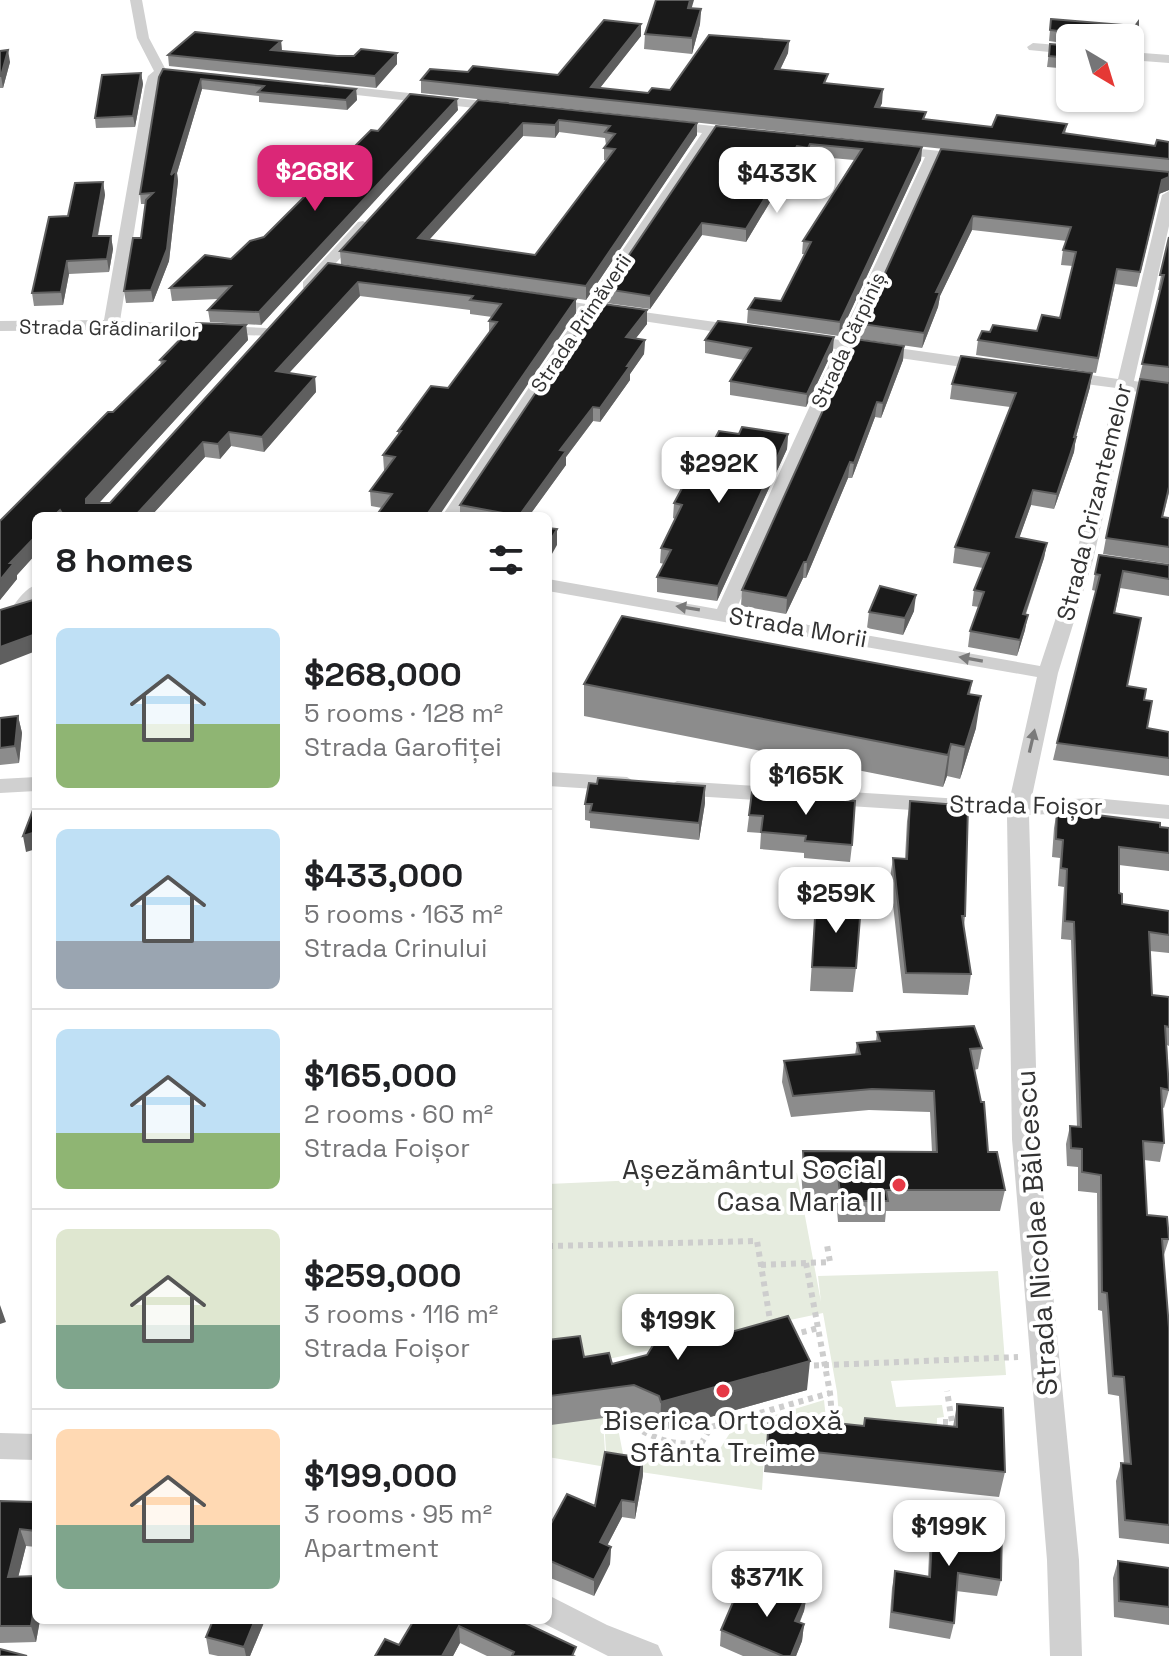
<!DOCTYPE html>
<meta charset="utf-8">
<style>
:root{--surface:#fff;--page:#f2f2f2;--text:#202124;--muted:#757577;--line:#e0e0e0;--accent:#db2777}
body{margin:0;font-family:"Space Grotesk",sans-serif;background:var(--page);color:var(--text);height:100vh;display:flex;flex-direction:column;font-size:30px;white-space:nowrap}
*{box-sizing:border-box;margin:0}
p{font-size:26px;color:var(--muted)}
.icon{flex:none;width:44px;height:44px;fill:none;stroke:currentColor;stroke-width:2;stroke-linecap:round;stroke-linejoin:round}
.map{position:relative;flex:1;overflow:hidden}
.sheet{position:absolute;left:32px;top:512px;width:520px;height:1112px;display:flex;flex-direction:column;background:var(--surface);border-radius:12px;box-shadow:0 2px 6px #0004}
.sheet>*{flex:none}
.needle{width:52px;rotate:142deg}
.buttons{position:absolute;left:1056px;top:24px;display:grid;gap:16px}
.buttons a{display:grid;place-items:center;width:88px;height:88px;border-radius:12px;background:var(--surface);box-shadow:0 2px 6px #0004;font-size:40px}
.price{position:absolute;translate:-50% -68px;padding:0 18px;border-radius:16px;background:#fff;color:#222;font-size:26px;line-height:52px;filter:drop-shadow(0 2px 4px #0008)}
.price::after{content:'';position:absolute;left:50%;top:48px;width:24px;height:18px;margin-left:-12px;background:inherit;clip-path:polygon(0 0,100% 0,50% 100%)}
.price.active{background:var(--accent);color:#fff}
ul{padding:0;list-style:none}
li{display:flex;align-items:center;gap:24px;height:200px;padding:0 24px}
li+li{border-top:2px solid var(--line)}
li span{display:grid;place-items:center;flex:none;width:224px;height:160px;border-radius:12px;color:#555}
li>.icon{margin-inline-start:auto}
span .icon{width:96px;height:96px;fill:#fffc;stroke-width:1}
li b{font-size:34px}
h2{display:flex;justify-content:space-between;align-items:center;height:96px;padding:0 24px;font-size:34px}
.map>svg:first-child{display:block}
</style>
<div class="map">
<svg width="1169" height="1656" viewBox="0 0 1169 1656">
<rect width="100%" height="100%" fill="#fff"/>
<!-- green -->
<path fill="#e6ecdf" d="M797 1173 821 1302 818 1276 998 1271 1006 1375 891 1381 896 1407 942 1405 944 1417 937 1418V1450L841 1440 837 1392 823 1313 599 1361 606 1467 548 1457V1184Z
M824 1400 829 1447 765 1440 762 1490 607 1467 604 1419 616 1418 623 1454 718 1452 733 1428Z"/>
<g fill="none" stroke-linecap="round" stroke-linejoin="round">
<!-- path -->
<path stroke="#cdcdcd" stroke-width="6" stroke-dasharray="5 5" stroke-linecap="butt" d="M548 1246 757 1241 771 1326
M806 1263 830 1393 833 1428
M761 1265 830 1262 827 1245
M792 1335 818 1328
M804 1366 1018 1357
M627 1408 633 1426C656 1439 675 1447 702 1442L711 1427 830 1393
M943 1432V1422H952L947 1391"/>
<!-- street -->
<path fill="#d0d0d0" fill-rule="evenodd" d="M130 0H142L149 38 167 72 160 78 157 86 120 321 266 328 274 333 272 336 111 330 0 331V321L104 320 145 86 148 76 154 71 137 38Z
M1033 43 1070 46V54L1029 50 1027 47Z
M1130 52 1169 55V63L1130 60Z
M325 84 502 103 509 107 502 111 320 91 319 88Z
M667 121 741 129 748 133 741 137 715 134 600 306 744 326 752 331 744 336 595 314 460 516H442L580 312 548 308 540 303 548 298 586 304 702 133 662 128 660 125Z
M894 146 967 154 974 158 967 162 938 159 855 342 990 361 998 366 990 371 851 351 735 612 1040 666 1075 560 1116 388 1063 381 1055 376 1063 371 1118 379 1162 195 1169 191V226L1134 381 1169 386V396L1132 391 1093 560 1058 673 1031 801 1093 798 1169 805V819L1093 812 1029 815 1038 1139 1079 1560 1082 1656H1050L1047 1560 1012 1139 1007 816 677 795 666 788 677 781 1009 802 1037 677 548 591V579L717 609 836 349 806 345 798 340 806 335 840 340 925 157 889 153V147Z
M363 221 370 225 368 228 313 288H303V282L358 222Z
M36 585V603L29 612H15L12 608C18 599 26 588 36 585Z
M548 772 627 777 638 784 627 791 548 786Z
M36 777V791L0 793V779Z
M0 1433 36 1434V1460L0 1459Z
M548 1595 607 1625 658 1645 663 1656H608L537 1620H548Z"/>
</g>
<!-- wall -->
<path fill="#8c8c8c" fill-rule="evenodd" d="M692 8 701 9 700 24 692 54 644 49 645 34Z
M1051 19 1138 39 1136 49 1131 50 1139 90 1137 101 1111 98H1130V38H1070V44L1049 41Z
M641 24V36L600 88 648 93 670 90 789 41 788 53 780 70 827 84 882 103 880 107 925 119 992 127 1067 124 1065 134 1155 146 1169 142V190L1159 194 1137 287 1115 284 1096 373 976 355 978 340 990 332 1037 331 1060 318 1073 266 1061 265 1063 250 1067 241 972 230 940 296 938 307 922 348 860 339 862 324 972 152 421 93V80L468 72 558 75Z
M281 41 282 51 337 56 397 64 376 88 169 66 168 55Z
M1050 44 1070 46V69L1047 67Z
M0 51 10 62 3 88H0Z
M141 73 143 84 135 127 96 128 95 118Z
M159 77 356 89 357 100 347 110 259 102V96L202 89 177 173 178 181 169 261 153 302 126 303 124 291 141 238 145 204H141L140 194Z
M478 100 697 135 586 300 341 264 340 251ZM559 132 605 138 606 145 604 148V160L607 161 535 255 429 240 523 136 555 138Z
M458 110 261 325 210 322 208 310 218 299 172 301 170 288 231 259 264 237 378 131Z
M716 126 922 147 921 160 839 336 747 323 748 309 781 301 805 254H802L803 241 854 160 809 156 807 160 796 159 746 242 702 235 650 309 606 303V289Z
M103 182 105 195 98 236H111L113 249 109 272 69 274 63 305 34 306 32 293 68 216Z
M1169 237V383L1139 379 1161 290H1158Z
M328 263 576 313 382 508 371 506 370 491 385 471 384 470 383 455 398 435V431L448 388 489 333V321L492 317 470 314V310L360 296 289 373 315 377 316 392 264 452 231 446 220 459 205 457 151 516H36V554L17 575V579L0 600V521L161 365 160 360 246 325 248 340 99 503H110Z
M647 310V324L635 339 645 340 644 354 630 374V380L600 422 593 421 566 457V465L529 516H460V505Z
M705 340 833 350 806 407 730 395V381L744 360 705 353Z
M904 346 903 360 881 418 875 417 852 478H848L806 578H803L786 614 741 606 742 590Z
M1169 383V493L1163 517 1169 518V564L1103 554 1106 538Z
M952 384 1090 387 1076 437 1074 452 1054 509 1031 505 1019 538 1047 543 1044 558 1026 614 1025 630 1017 656 968 647 970 631 979 607 972 606 974 590 983 568 953 563 955 547 1010 407 950 399Z
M739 434H788L787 449 717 601 657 592V577L664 564 660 563 661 548 675 519 673 518 674 503 702 463Z
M1169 565V596L1120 588 1115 613 1127 686 1144 700 1147 728 1169 732V776L1053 760 1057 743 1096 591 1092 590 1095 574Z
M914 611 903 635 867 628 869 612Z
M972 681 970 694 976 728 960 779 947 776 943 787 584 716V684Z
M18 716 22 733 19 763 0 765V718Z
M752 792 852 845 850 862 804 858V853L760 849 761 833 747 832Z
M910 801 965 916 964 927 971 974 968 995 903 993 890 878 893 858 905 859 907 821Z
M705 803 699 840 590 828V821L585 820V804Z
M1057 810 1169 828V871L1119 865V893L1122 904 1169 911V953L1150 951 1152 995 1169 997V1046L1167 1045 1169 1090 1164 1108 1162 1107 1164 1143 1160 1162 1144 1160 1147 1215 1169 1239 1163 1258 1169 1328V1544L1119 1538 1116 1481 1121 1463 1124 1464 1119 1396 1108 1394 1102 1311 1098 1310 1097 1193 1078 1191V1167L1067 1166 1066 1144 1070 1126 1077 1127 1071 940 1061 939 1064 887 1058 886 1060 858 1052 857 1054 828Z
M816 901 856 968 853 992 810 991Z
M877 1032 982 1048 978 1069 974 1070 988 1152 1005 1190 1000 1211H886L885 1222H838L836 1198 803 1197 801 1172 803 1151 932 1152 930 1112 869 1110 791 1117 782 1082 784 1061 855 1055 857 1043 876 1041Z
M548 1340 584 1357 612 1364 685 1345 807 1390 660 1431 658 1425 633 1414 551 1425 548 1409Z
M957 1404 1005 1472 999 1497 764 1472 769 1416 864 1426 953 1427Z
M643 1475 635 1519 622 1517 607 1546 611 1547 610 1564 594 1596 548 1577V1529L595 1506Z
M0 1501 36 1502V1547L26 1546 18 1577 36 1620H40L36 1642 0 1643Z
M933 1515 1001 1580 997 1596 956 1591 954 1623 950 1639 889 1628 892 1588 895 1571 928 1577 930 1532Z
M1118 1561 1169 1568V1625L1114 1617 1113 1578Z
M807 1594 804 1611 800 1622 804 1624 802 1641 796 1656H743L720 1646 721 1630 768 1600Z
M213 1620H265L250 1656H218L209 1654 206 1637Z
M414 1620H519L576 1656H487L460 1643 453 1656H375L399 1645Z"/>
<!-- shaded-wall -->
<path fill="#5f5f5f" d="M690 0H694L687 24 688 8Z
M701 9 700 24 692 54V38Z
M641 24V36L592 98 591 87Z
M281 41 282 52 271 50Z
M789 41 788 53 774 82 775 69Z
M8 50 10 62 3 88 1 76Z
M397 53V64L376 88 375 76Z
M141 73 143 84 135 127 133 116Z
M201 79 202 89 177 173 178 181 169 261 153 302 151 290 171 175Z
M356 89 357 100 347 110 346 100Z
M883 89 882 103 874 120 875 107Z
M457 99 458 110 261 325 259 312Z
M559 120V132L555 138V125Z
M523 123V136L419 251 418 238Z
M697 123V135L586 300V286Z
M810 144 809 156 807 160 808 148Z
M797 146 796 159 746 242V229Z
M922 147 921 160 839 336 840 322Z
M1169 177V190L1159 194 1137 287 1162 180Z
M103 182 105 195 95 249 93 236Z
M973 216 972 230 940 296 938 307 922 348 924 333 936 292Z
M702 223V235L650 309V296Z
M111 236 113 249 109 272 107 259Z
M67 261 69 274 63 305 61 292Z
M358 282 360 296 278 385 276 371Z
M576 299V313L439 516H426Z
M647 310V324L626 351V337Z
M246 325 248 340 89 514 86 499Z
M834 337 833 350 806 407 807 394Z
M645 340 644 354 630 374V380L600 422V408L627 366Z
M904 346 903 360 881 418 883 403Z
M1092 373 1090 387 1072 451 1076 437 1074 452 1054 509 1057 494Z
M315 377 316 392 264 452 262 437Z
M877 402 875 417 852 478 854 463Z
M593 407V421L566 457V465L529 516H519L560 450Z
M229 432 231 446 220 459 218 444Z
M788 434 787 449 717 601 718 586Z
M203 442 205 457 151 516H135Z
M850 462 848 478 806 578 807 562Z
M1033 490 1031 505 1014 553 1016 537Z
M557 529V545L548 561V545Z
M36 536V554L17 575V579L0 600V580L10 563Z
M1047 543 1044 558 1020 630 1023 614Z
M804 562 803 578 786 614 787 598Z
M916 595 914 611 903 635 905 618Z
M1028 615 1025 630 1017 656 1020 640Z
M36 634V651L0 665V647Z
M981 696 976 728 960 779 965 747Z
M18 716 22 733 19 763 15 746Z
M951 744 947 776 943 787 948 755Z
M705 786V803L699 840V823Z
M36 832V849L26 852 23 836Z
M0 1305 6 1322 0 1324Z
M810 1361 807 1390 660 1431 661 1402Z
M643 1458V1475L635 1519V1502Z
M622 1500V1517L600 1559V1542Z
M20 1529 26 1546 14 1594 8 1577Z
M611 1547 610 1564 594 1596V1580Z
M807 1594 804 1611 793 1637 795 1621Z
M36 1598V1620H40L36 1642 31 1626Z
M255 1620H265L250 1656H246L244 1647Z
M804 1624 802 1641 796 1656H791Z
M459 1626 460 1643 453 1656H442Z"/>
<!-- building -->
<path fill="#1a1a1a" stroke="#5f5f5f" stroke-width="2" fill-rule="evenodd" d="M656 0H690L688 8 701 9 692 38 645 34Z
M1051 19 1135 26 1138 22V39L1074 38V33L1050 30Z
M604 20 641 24 591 87 648 93 652 88 670 90 709 35 789 41 775 69 828 74 824 83 883 89 875 107 926 112 923 119 992 127 997 115 1067 124 1063 133 1155 146 1157 140 1169 142V159L421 80 430 69 468 72 473 66 558 75Z
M195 32 281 41 271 50 337 56H354L361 49 397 53 375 76 168 55Z
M1050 44 1070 46V58L1049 56Z
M8 50 1 76H0V51Z
M1130 50 1138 53 1139 90 1130 89Z
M163 69 356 89 346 100 258 92 264 86 201 79 171 175 176 170 167 249 151 290 124 291 133 238H141L146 200 153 193 140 194 159 77Z
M141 73 133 116 95 118 102 75Z
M410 94 457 99 259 312 208 310 231 286 170 288 205 255 231 259 250 241 264 237 371 130 378 131Z
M478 100 697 123 586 286 340 251ZM559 120 610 126 605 132 615 134 604 148 615 149 535 255 418 238 523 123 555 125Z
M716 126 922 147 840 322 748 309 755 298 781 301 811 242 803 241 862 149 810 144 808 148 797 146 746 229 702 223 650 296 606 289Z
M941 149 1169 172V177L1162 180 1140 272 1117 269 1098 358 978 340 982 331 990 332 993 325 1037 331 1042 315 1060 318 1076 252 1063 250 1071 227 973 216 936 292H940L924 333 862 324Z
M103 182 93 236H111L107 259 67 261 61 292 32 293 49 217 68 216 75 183Z
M1169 237V367L1142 364 1164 275H1160Z
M328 263 576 299 426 516H376L392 494 370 491 395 457 383 455 401 431H398L431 386 448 388 497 322 489 321 501 304 470 300 473 296 358 282 276 371 315 377 262 437 229 432 218 444 203 442 135 516H64L60 510 54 516H36V536L10 563H14L0 580V521L108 412H113L165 361 160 360 196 323 246 325 86 499V503H110Z
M596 303 647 310 626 337 645 340 627 366H630L600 408 593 407 560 450 566 451 519 516 460 505Z
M718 321 834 337 807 394 730 381 751 348 705 340Z
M855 339 904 346 883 403 877 402 854 463 850 462 807 562H804L787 598 742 590Z
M961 356 1092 373 1074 437H1076L1057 494 1033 490 1016 537 1047 543 1023 614 1028 615 1020 640 970 631 984 592 974 590 989 553 955 547 1016 393 952 384Z
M1140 379 1169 383V487L1162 517 1169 518V547L1106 538Z
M742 427 788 434 718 586 657 577 671 550 661 548 682 505 674 503 696 462 702 463 719 431 739 434Z
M548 528 557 529 548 545Z
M1099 555 1169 565V579L1123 571 1114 613 1141 618 1127 686 1146 689 1144 700 1152 701 1147 728 1169 732V758L1057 743 1100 575 1095 574Z
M880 586 916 595 905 618 869 612Z
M36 599V634L0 647V610Z
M622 616 972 681 968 694 981 696 965 747 951 744 948 755 584 684Z
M18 716 15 746 0 748V718Z
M598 778 705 786 699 823 590 812 592 804H585L589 783 597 784Z
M752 792 855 801 852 845 805 841 806 836 761 832 763 816 749 815Z
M910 801 968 806 965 916H962L971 974 906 973 893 858 907 859Z
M36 809V832L23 836 33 810Z
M1057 810 1160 823V827L1169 828V853L1119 847V893L1122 894V904L1169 911V935L1149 932 1152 995 1169 997V1027L1165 1026 1169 1090 1161 1088 1164 1143 1143 1141 1147 1215 1167 1217 1169 1239H1162L1169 1328V1525L1125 1520 1121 1463 1131 1464 1124 1377 1113 1376 1107 1293 1102 1292 1101 1175 1082 1172V1149L1071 1148 1070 1126 1081 1127 1074 922 1065 921 1067 869 1061 868 1063 840 1056 839Z
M816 901 861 905 856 968 812 967Z
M974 1026 982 1048 970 1049 981 1102H984L988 1152H997L1005 1190H886L888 1201H841L838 1177 805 1176 803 1151 937 1152 934 1091 872 1089 793 1096 784 1061 860 1054 857 1043 880 1041 877 1032Z
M788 1316 810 1361 661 1402 659 1396 634 1385 550 1396 548 1384V1340L580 1336 584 1357 609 1353 612 1364 647 1355 655 1342 669 1337 685 1345Z
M957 1404 1003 1408 1005 1472 767 1447 769 1416 864 1426 865 1418 957 1427Z
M605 1452 643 1458 635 1502 622 1500 600 1542 611 1547 594 1580 548 1560V1529L567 1494 595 1506Z
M0 1501 36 1502V1531L20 1529 8 1577 36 1576V1598L31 1626H0Z
M933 1515 1002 1525 1001 1580 958 1573 954 1623 892 1612 895 1571 930 1577Z
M1118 1561 1169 1568V1607L1119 1601Z
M776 1581 807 1594 795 1621 804 1624 791 1656H783L721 1630 739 1588 768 1600Z
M213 1620H255L244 1647 206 1637Z
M414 1620H519L576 1647 572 1656H512L514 1652 459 1626 442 1656H375L385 1639 399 1645Z
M0 1649 27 1656H0Z"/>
<!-- one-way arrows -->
<defs><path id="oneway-solid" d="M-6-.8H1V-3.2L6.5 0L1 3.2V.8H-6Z" transform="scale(2)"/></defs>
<g fill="#7a7a7a">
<use href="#oneway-solid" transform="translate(688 608) rotate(-171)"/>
<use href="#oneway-solid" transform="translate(971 659) rotate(-170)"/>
<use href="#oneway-solid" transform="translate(1032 741) rotate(-77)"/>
</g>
<!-- markers -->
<g fill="#e63946" stroke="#fff" stroke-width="3">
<circle cx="899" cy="1185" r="8"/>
<circle cx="723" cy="1391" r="8"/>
</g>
<g text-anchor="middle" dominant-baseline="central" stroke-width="8" stroke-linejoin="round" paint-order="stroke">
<!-- far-street labels -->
<g font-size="20" fill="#333" stroke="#fff">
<text transform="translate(581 323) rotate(-56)">Strada Primăverii</text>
<text transform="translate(109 328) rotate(1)">Strada Grădinarilor</text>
<text transform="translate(848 340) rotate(-65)">Strada Cărpiniș</text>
</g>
<!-- street labels -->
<g font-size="24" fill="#333" stroke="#fff">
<text transform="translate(1094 502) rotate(-76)">Strada Crizantemelor</text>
<text transform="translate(798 627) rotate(10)">Strada Morii</text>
<text transform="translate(1026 805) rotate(1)">Strada Foișor</text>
</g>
<!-- near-poi labels -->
<g font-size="28" fill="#333" stroke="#fff" text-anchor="end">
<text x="883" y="1169">Așezământul Social<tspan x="883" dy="32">Casa Maria II</tspan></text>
<text x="723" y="1420" text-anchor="middle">Biserica Ortodoxă<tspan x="723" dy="32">Sfânta Treime</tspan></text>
</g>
<!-- near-street labels -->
<g font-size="28" fill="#333" stroke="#fff">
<text transform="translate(1036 1233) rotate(-94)">Strada Nicolae Bălcescu</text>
</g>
</g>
</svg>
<div class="buttons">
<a><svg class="needle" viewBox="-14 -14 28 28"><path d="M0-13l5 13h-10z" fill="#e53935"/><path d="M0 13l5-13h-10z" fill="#757577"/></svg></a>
</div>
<b class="price active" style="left:315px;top:213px">$268K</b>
<b class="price" style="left:777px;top:215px">$433K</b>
<b class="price" style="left:719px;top:505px">$292K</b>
<b class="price" style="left:806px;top:817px">$165K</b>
<b class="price" style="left:836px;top:935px">$259K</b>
<b class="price" style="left:678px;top:1362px">$199K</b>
<b class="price" style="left:949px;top:1568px">$199K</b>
<b class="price" style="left:767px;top:1619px">$371K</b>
<section class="sheet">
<h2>8 homes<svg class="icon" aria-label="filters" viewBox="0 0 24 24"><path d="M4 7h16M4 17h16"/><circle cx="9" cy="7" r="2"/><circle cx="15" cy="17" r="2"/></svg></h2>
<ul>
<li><span style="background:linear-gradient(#bfe0f5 60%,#8fb573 0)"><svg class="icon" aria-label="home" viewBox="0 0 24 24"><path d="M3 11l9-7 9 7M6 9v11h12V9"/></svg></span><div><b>$268,000</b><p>5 rooms · 128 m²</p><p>Strada Garofiței</p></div></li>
<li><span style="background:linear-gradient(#bfe0f5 70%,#9aa5b1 0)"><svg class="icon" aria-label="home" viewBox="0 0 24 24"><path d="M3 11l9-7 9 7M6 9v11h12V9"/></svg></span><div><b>$433,000</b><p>5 rooms · 163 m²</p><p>Strada Crinului</p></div></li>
<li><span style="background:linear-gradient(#bfe0f5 65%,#8fb573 0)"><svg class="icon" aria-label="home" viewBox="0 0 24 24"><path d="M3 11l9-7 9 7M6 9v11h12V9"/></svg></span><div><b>$165,000</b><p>2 rooms · 60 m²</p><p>Strada Foișor</p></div></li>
<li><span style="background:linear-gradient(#dfe7d0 60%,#7fa58c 0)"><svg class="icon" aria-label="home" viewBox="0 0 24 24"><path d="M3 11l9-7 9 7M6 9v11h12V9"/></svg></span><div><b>$259,000</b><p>3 rooms · 116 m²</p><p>Strada Foișor</p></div></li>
<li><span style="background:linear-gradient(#ffd9b3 60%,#7fa58c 0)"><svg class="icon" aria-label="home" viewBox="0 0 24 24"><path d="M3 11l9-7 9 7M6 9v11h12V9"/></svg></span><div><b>$199,000</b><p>3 rooms · 95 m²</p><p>Apartment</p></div></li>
</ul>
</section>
</div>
